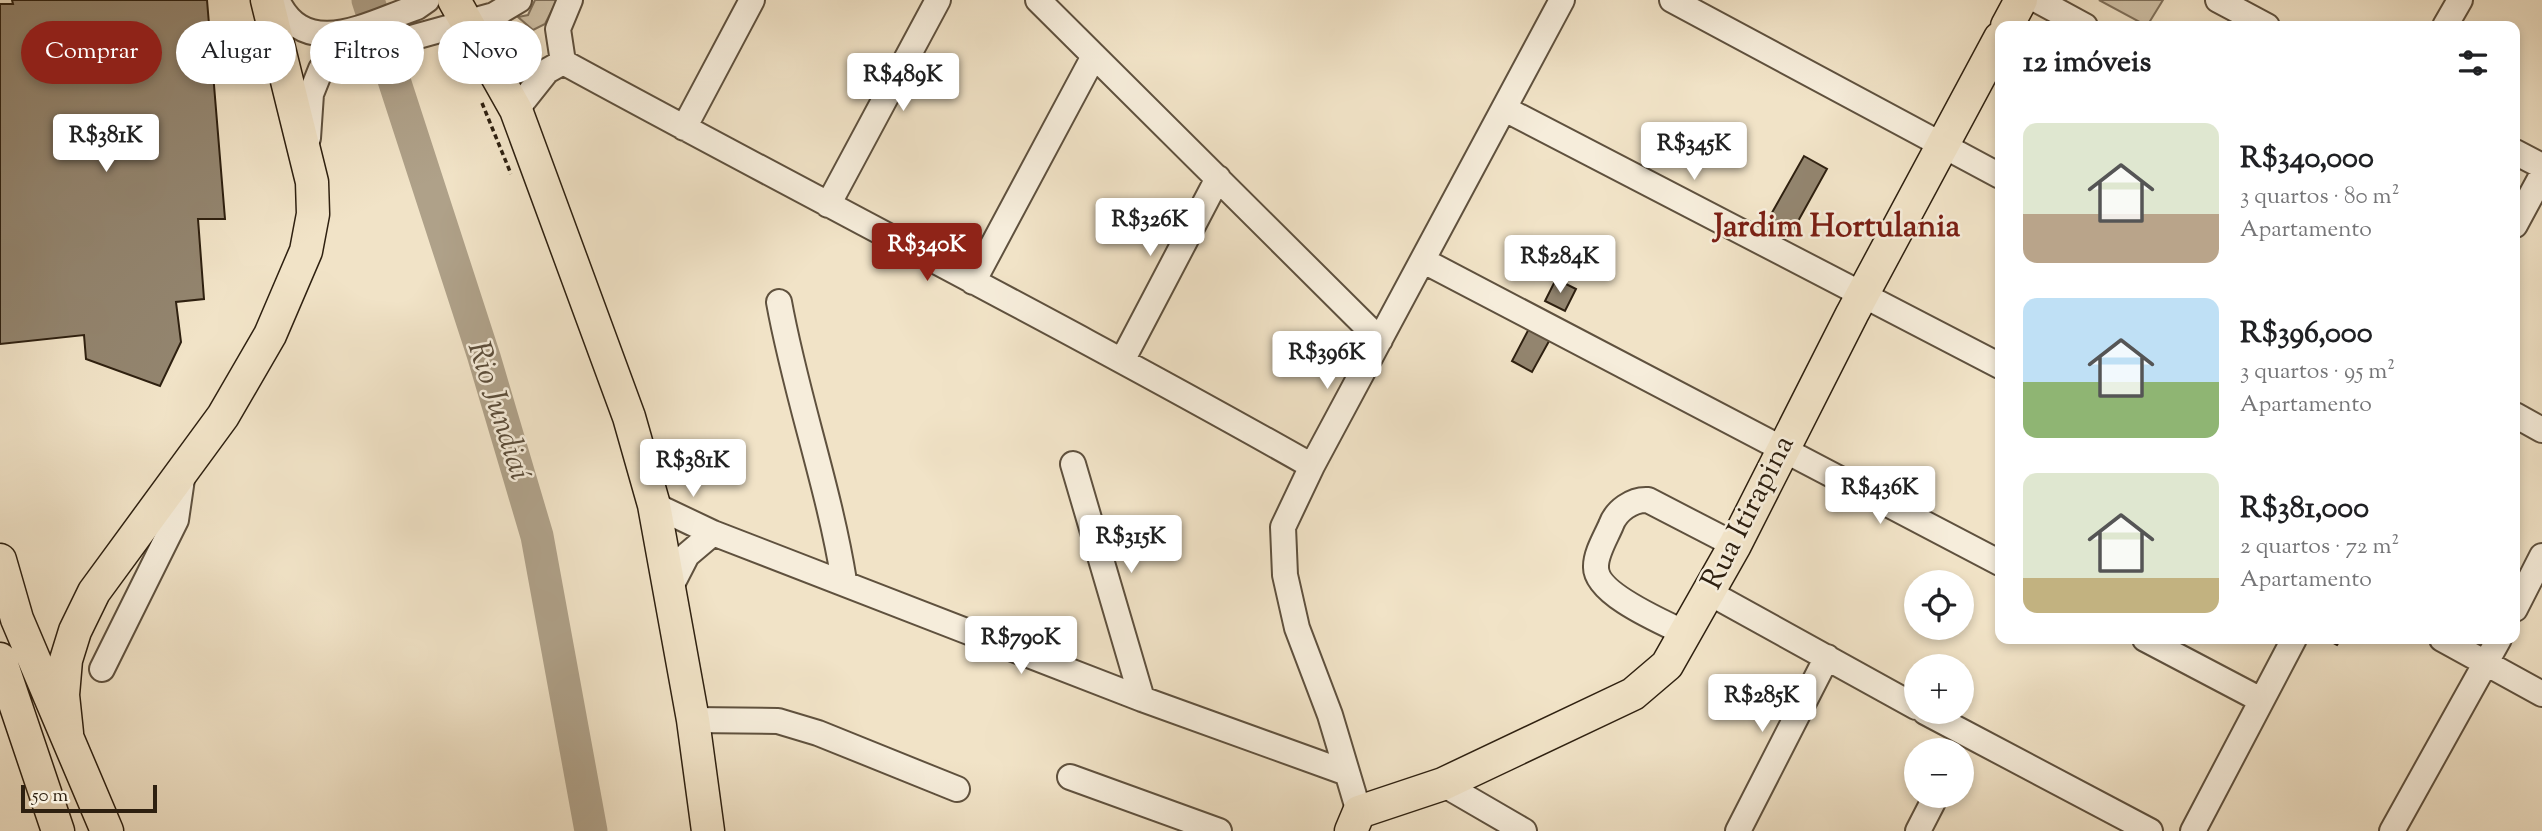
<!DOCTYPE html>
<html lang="pt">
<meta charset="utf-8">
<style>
:root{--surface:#fff;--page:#f2f2f2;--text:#202124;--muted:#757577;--accent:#8f2418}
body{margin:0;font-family:"Sorts Mill Goudy",serif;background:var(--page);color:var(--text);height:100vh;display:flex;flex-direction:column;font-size:26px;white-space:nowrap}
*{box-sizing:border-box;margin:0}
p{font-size:23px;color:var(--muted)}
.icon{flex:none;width:38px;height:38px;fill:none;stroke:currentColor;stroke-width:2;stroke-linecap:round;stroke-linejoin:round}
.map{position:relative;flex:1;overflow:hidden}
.details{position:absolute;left:1995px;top:21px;width:525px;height:623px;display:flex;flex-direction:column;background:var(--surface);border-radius:14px;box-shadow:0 4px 10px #0003}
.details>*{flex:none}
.hud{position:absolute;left:21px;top:21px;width:665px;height:63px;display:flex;gap:14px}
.buttons{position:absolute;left:1904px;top:570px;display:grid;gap:14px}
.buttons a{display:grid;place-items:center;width:70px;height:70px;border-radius:50%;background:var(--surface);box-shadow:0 4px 10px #0003;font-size:35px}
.scale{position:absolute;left:21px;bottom:18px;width:136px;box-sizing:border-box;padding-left:7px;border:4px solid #2e2010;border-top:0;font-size:19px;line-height:24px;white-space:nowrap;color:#2e2010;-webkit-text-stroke:5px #f6eddb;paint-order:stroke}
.price{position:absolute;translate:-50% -60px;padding:0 16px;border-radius:7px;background:#fff;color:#222;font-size:23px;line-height:46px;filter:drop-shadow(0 2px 4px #0008)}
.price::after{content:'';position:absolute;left:50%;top:42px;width:21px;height:16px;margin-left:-10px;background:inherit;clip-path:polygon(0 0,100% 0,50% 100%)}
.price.on{background:var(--accent);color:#fff}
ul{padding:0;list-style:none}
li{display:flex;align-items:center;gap:21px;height:175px;padding:0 28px}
li span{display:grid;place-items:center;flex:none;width:196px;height:140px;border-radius:14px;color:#555}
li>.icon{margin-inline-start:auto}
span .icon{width:84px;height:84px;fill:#fffc;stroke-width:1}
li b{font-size:30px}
h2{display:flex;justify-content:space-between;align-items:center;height:84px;padding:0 28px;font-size:30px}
.tag{padding:0 24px;border-radius:32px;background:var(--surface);box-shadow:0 4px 10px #0003;font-size:24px;line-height:63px}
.tag.on{background:var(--accent);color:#fff}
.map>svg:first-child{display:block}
</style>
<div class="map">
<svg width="2542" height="831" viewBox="0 0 2542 831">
<rect width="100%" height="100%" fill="#f1e3c7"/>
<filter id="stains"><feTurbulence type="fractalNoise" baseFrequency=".00286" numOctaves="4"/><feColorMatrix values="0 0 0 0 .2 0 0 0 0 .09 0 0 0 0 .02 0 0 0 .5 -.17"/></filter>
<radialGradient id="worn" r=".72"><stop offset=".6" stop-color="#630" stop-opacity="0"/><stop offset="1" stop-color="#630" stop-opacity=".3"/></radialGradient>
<!-- green -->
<path fill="#d0c2a8" stroke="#7f715c" stroke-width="2" d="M535 0H557L545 24 533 30 518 17 528 15Z
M2099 0H2163L2147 26Z"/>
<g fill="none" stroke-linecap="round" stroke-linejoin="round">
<!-- river -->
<path stroke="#afa189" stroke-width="33" d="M368 0 484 357 537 536 591 831"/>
</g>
<!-- building -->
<path fill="#93856f" stroke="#2e2010" stroke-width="2" d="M12 0H207L225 219H198L204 299 176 302 181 342 160 386 86 359 84 335 0 344V4H13Z
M1804 156 1827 169 1792 232 1769 218Z
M1556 279 1576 289 1565 311 1545 301Z
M1532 323 1553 334 1532 372 1512 361Z
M2326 639H2341L2337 645Z"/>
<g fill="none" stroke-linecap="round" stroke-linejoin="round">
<defs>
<path id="minor" d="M277 0C306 62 369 23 417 7L427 0
M1038 0 1380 340
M1672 0 2000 176
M2037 0 2085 26
M2218 0 2267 26
M2445 26 2460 0
M563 62C812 198 1065 326 1312 466
M563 62 558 29 570 0
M1505 109 2000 366
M516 110 547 71 563 62
M684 128 752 0
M308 138 311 94 321 69 346 56 494 15 519 0
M2515 152 2542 166
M828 205 938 0
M2515 225 2542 175
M1424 261 2000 563
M973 282 1094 56
M779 302C796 396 829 487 844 581
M1123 359 1218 178
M2515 415 2542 430
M1073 464 1142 699
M654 505 713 533 1142 699 1347 773
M668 592 687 555 713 533
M1708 592 1916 707
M2515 609 2542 556
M1687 634C1665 623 1594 594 1596 566 1596 553 1606 537 1611 525 1616 511 1632 499 1648 500L1735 545
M2145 639 2261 700
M2442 639 2542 694
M102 669 176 520 183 472
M1925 712 2150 831
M693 720 778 721 818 733 957 789
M1070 777 1219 831
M1443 784 1524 831
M1359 812 1330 715 1297 628 1285 575 1283 527 1312 466 1562 0
M1738 831 1827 657
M1918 831 1936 796
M2193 831 2294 639
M2392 831 2499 639"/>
<path id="major" d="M454 0 516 110 629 417 654 505 693 720 708 831
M2007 26 2021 0
M0 560 17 619 107 831
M0 659 58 831
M67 733 63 695 66 660 75 631 94 592 223 416 270 335 306 251 313 214 312 182 267 0
M1351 831 1359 812 1443 784 1633 694 1667 665 1735 545 1852 314 2000 38"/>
</defs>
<!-- minor casing -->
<use href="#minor" stroke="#5f513e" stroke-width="28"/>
<!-- major casing -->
<use href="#major" stroke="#2e2010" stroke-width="35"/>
<!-- path -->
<path stroke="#2e2010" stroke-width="3.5" stroke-dasharray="5 3.5" stroke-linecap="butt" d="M446 51 460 74 467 71
M482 103 511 174"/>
<!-- minor -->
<use href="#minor" stroke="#f6eddb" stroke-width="24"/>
<!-- major -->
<use href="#major" stroke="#f1e3c7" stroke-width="32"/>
</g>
<g text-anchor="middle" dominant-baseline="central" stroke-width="5" stroke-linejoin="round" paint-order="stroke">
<!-- street labels -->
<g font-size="30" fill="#2e2010" stroke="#f6eddb">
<text transform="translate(1749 513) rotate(-63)">Rua Itirapina</text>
</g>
<!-- neighbourhood labels -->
<g font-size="32" font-weight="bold" fill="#7a1f14" stroke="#f6eddb">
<text x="1837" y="228">Jardim Hortulania</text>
</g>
<!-- water labels -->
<g font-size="32" font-style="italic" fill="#5b4d3a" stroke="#f6eddb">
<text transform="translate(498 411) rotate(72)">Rio Jundiaí</text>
</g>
</g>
<rect width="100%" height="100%" filter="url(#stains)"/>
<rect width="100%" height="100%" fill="url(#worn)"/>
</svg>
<div class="buttons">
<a><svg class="icon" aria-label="locate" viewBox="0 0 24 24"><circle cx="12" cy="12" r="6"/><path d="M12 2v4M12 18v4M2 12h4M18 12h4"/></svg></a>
<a>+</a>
<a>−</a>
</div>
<div class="scale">50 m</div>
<b class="price" style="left:903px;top:113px">R$489K</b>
<b class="price" style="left:106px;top:174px">R$381K</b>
<b class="price" style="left:1694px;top:182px">R$345K</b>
<b class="price" style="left:1150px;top:258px">R$326K</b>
<b class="price on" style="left:927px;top:283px">R$340K</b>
<b class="price" style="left:1560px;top:295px">R$284K</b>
<b class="price" style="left:1327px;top:391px">R$396K</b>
<b class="price" style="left:693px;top:499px">R$381K</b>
<b class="price" style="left:1880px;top:526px">R$436K</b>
<b class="price" style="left:1131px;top:575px">R$315K</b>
<b class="price" style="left:1021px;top:676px">R$790K</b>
<b class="price" style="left:1762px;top:734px">R$285K</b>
<div class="hud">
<a class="tag on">Comprar</a>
<a class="tag">Alugar</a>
<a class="tag">Filtros</a>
<a class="tag">Novo</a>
</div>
<section class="details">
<h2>12 imóveis<svg class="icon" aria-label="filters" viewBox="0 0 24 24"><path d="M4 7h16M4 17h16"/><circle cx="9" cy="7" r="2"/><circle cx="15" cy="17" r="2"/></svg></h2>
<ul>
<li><span style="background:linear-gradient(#dfe7d0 65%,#b9a48a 0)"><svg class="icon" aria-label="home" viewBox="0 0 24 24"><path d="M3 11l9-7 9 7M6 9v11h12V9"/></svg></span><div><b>R$340,000</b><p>3 quartos · 80 m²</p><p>Apartamento</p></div></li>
<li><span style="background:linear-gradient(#bfe0f5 60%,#8fb573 0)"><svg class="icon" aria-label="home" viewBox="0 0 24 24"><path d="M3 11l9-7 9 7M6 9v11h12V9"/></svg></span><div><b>R$396,000</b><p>3 quartos · 95 m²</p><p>Apartamento</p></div></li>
<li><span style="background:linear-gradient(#dfe7d0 75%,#c2b280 0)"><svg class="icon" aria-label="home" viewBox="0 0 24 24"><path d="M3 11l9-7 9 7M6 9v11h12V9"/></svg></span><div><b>R$381,000</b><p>2 quartos · 72 m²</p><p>Apartamento</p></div></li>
</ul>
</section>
</div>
